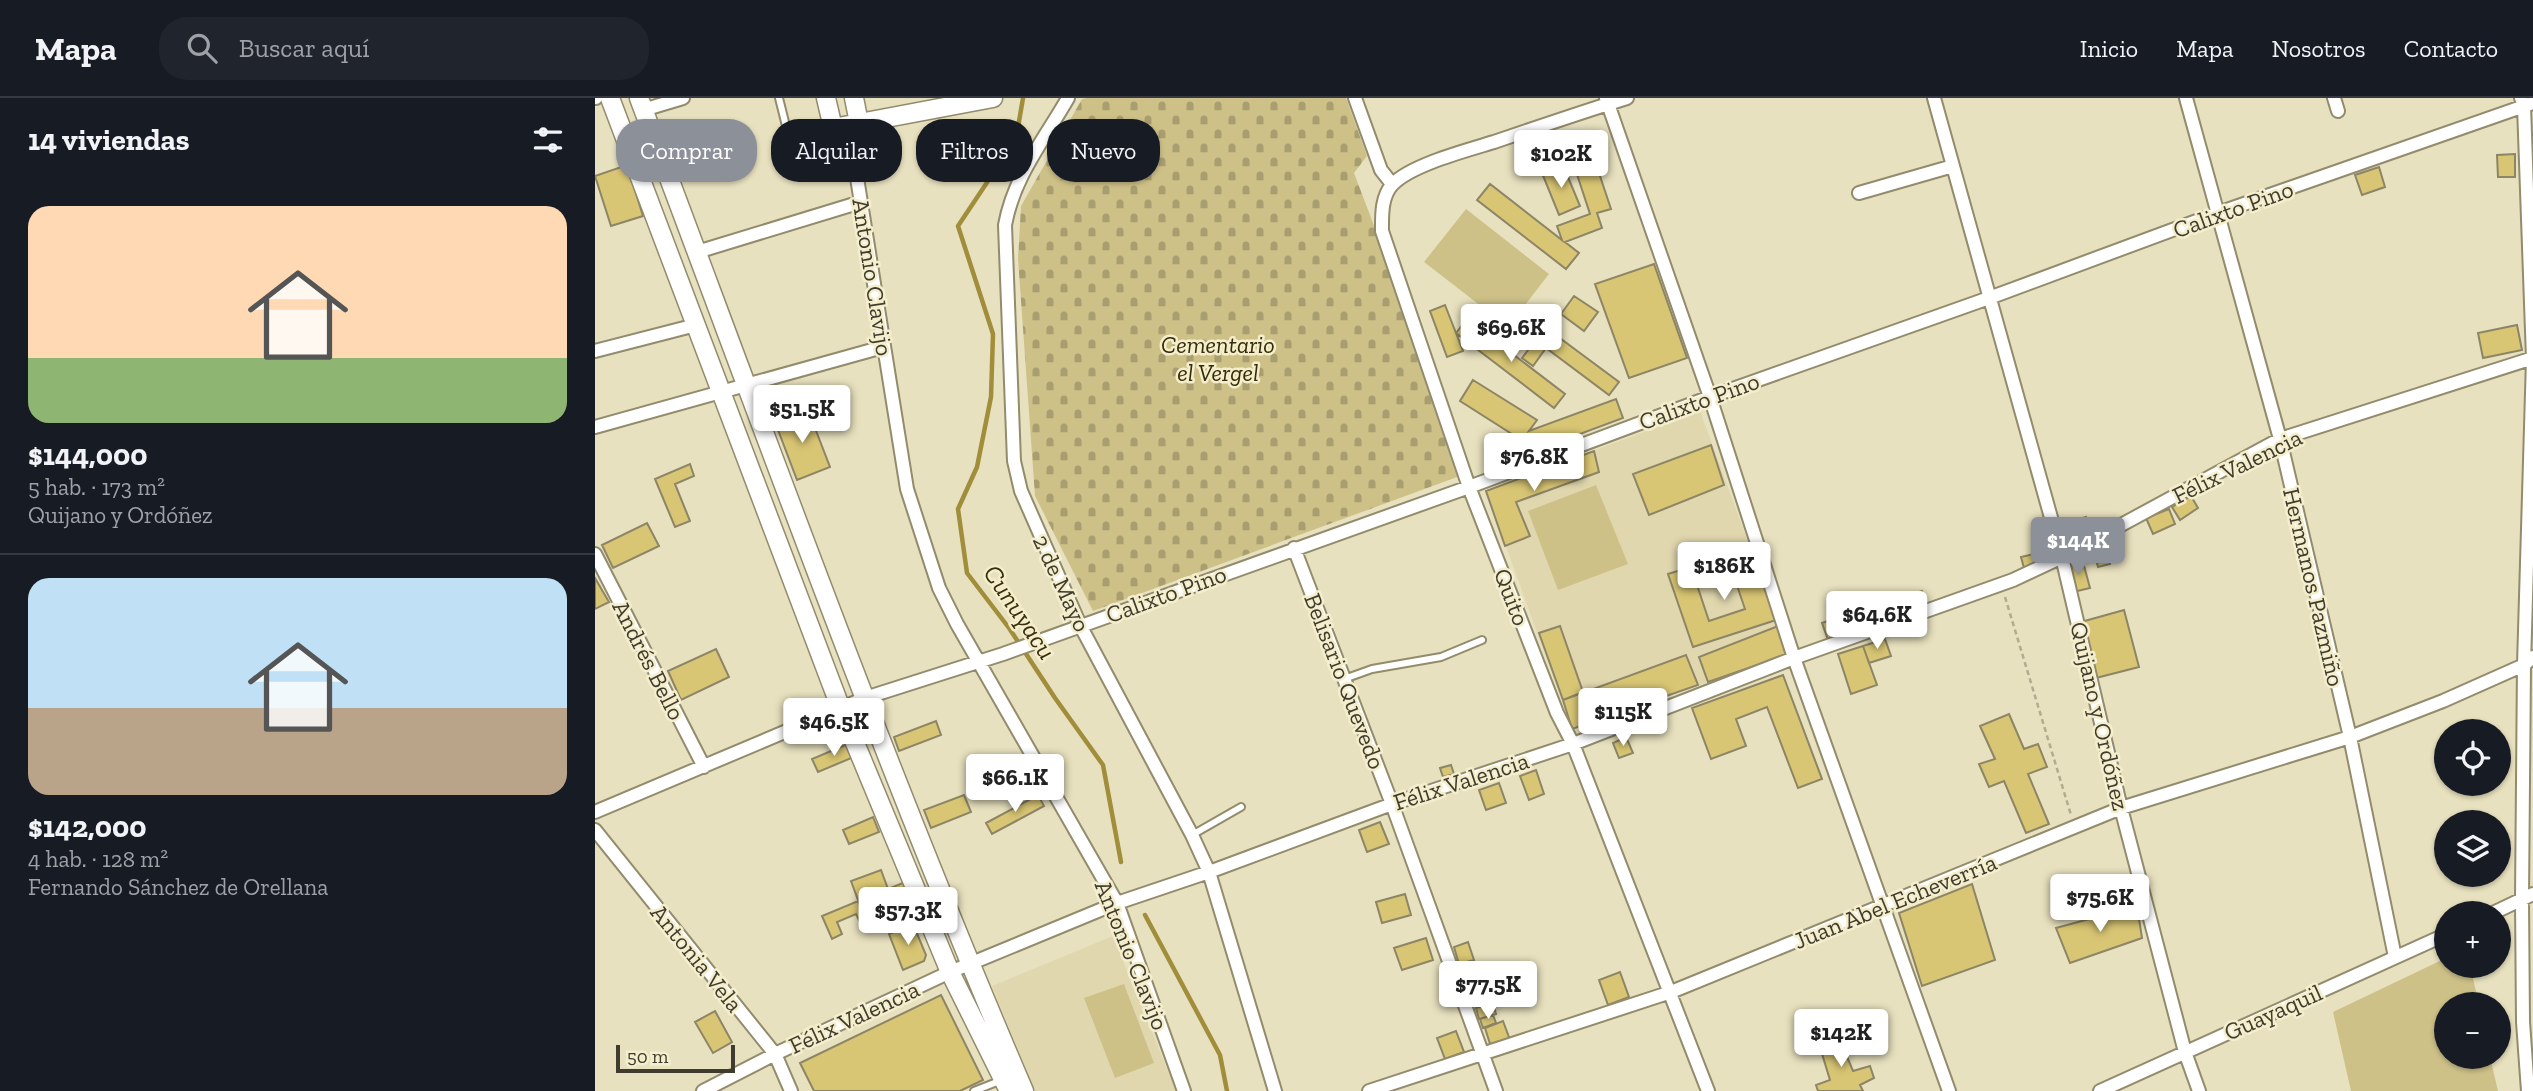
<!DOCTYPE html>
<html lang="es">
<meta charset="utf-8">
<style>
:root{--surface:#171b24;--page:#20242c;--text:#f1f3f6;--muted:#9ea1a6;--line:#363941;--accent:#8c9099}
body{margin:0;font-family:"Zilla Slab",serif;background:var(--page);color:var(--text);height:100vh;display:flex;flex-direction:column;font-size:26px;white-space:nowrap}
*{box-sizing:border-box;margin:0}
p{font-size:23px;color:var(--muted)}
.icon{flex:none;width:38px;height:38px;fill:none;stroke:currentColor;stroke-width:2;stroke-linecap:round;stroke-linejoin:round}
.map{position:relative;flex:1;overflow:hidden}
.panel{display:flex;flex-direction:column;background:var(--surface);width:595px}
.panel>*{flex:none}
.guide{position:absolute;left:21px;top:21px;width:665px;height:63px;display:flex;gap:14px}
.fabs{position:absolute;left:1839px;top:621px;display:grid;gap:14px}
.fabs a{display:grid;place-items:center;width:77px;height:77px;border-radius:50%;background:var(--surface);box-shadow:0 2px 5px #0004;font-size:35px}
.scale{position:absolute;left:21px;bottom:18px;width:119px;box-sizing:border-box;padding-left:7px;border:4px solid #3f3c2f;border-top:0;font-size:19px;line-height:24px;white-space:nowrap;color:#3f3c2f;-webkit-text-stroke:5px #f5eecc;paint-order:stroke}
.price{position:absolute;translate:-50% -60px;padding:0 16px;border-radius:7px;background:#fff;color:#222;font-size:23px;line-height:46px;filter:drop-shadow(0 2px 4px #0008)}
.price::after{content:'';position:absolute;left:50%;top:42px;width:21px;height:16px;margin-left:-10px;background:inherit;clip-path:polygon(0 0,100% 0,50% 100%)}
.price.current{background:var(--accent);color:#fff}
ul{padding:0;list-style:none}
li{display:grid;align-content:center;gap:14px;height:371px;padding:0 28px}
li+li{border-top:2px solid var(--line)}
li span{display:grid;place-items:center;height:217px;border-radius:21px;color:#555}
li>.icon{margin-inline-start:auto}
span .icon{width:126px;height:126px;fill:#fffc;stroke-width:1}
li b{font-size:30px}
h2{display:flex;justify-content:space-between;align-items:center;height:84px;padding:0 28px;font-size:30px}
.chip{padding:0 24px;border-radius:28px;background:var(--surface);box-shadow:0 2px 5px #0004;font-size:24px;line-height:63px}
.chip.current{background:var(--accent);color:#fff}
header{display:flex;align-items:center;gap:42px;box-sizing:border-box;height:98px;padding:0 35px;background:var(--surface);border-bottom:2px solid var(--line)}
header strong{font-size:33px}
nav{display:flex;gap:38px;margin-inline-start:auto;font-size:24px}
.search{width:490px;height:63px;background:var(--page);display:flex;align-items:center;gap:18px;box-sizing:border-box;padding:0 24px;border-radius:28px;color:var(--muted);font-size:26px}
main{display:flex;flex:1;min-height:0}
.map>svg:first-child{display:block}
</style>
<header>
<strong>Mapa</strong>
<div class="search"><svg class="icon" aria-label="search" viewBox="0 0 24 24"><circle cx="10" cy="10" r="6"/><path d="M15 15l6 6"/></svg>Buscar aquí</div>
<nav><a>Inicio</a><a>Mapa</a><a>Nosotros</a><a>Contacto</a></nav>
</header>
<main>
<section class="panel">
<h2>14 viviendas<svg class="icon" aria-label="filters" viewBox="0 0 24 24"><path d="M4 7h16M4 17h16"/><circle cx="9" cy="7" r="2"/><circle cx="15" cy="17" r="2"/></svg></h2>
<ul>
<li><span style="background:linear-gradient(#ffd9b3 70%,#8fb573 0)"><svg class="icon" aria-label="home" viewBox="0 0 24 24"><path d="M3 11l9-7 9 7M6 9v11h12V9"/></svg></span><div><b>$144,000</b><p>5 hab. · 173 m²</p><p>Quijano y Ordóñez</p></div></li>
<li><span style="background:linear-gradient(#bfe0f5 60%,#b9a48a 0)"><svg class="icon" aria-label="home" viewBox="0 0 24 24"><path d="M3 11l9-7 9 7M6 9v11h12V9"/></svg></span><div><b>$142,000</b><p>4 hab. · 128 m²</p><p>Fernando Sánchez de Orellana</p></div></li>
</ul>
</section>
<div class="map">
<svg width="1938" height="993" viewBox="0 0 1938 993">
<defs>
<pattern id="cemetery-stones" width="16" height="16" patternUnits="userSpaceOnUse" patternTransform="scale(1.75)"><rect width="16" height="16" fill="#cec188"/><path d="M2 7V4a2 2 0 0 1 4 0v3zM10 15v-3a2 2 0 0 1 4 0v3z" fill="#a99e70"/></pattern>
</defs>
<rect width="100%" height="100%" fill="#e8e1bf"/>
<!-- built -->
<path fill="#e0d7ae" d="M1105 313 1194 556 977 631 891 393Z
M518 838 581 993H440L397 888Z"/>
<!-- cemetery -->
<path fill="url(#cemetery-stones)" d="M492 0H751L772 58 759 75 873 375 498 513 440 398 423 161 426 108 487 1Z"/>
<!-- park -->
<path fill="#cec188" d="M871 111 954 176 913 229 829 164Z
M1001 387 1033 466 963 492 933 413Z
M1851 860 1852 868H1875L1884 906H1852V959H1895L1903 993H1756L1738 914Z
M529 886 559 965 520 980 489 900Z"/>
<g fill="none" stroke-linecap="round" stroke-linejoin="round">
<!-- stream -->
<path stroke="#a08e3b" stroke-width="4.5" d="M428 0 421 41 363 128 398 236 396 299 382 369 363 411 372 475 414 530 460 600 508 667 526 764
M550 817 625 957 632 993"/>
</g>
<!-- building -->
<path fill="#d9c674" stroke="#8c8566" stroke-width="2" d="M994 45 1016 111 1002 115 1007 130 970 144 984 155 971 171 882 102 895 86 967 142 962 128 995 116 974 52Z
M1920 56V79H1903L1902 57Z
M32 67 48 118 16 128 0 78Z
M968 67 985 108 964 117 947 75Z
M1784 69 1790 89 1767 97 1760 77Z
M1059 166 1092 260 1034 280 1000 186Z
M979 198 1003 214 989 233 966 216Z
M850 207 868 253 852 259 835 213Z
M872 221 970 296 959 310 861 235Z
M1922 227 1927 252 1888 260 1883 235Z
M949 231 957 237 958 235 1024 284 1014 297 951 250 938 268 927 260Z
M878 282 942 322 934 333 1021 301 1028 320 934 355 929 341 928 343 865 303Z
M213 312 235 369 202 382 180 324Z
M1116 347 1129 387 1054 417 1038 376Z
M999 353 1004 374 921 404 935 438 910 448 891 393Z
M95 366 99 378 80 386 95 423 80 429 60 381Z
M1596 398 1603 410 1585 422 1577 409Z
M1574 411 1580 426 1558 436 1551 420Z
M1491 419 1497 439 1469 447 1463 427Z
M52 425 64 448 18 470 7 447Z
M1510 447 1515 466 1503 469 1498 450Z
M1155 450 1181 522 1098 549 1073 476 1096 469 1114 523 1150 511 1132 458Z
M1447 454 1450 465 1429 470 1426 459Z
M1488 464 1495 490 1478 494 1471 468Z
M0 480 14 504 0 511Z
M1327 493 1331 508 1306 515 1302 501Z
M1529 512 1544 569 1501 580 1486 524Z
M1260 514 1266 531 1233 542 1227 525Z
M965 528 988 594 968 602 944 535Z
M1183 528 1194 556 1113 584 1104 559Z
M1290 541 1296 558 1274 565 1268 548Z
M1268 548 1282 587 1256 596 1243 556Z
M121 551 134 579 86 602 73 573Z
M1091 557 1103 587 977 631 968 602Z
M1188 577 1227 681 1203 690 1172 609 1141 621 1151 648 1116 661 1097 610Z
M1414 616 1429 651 1443 646 1452 669 1433 676 1454 726 1431 735 1409 683 1394 689 1384 666 1400 661 1385 628Z
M341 623 346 637 304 653 299 639Z
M1031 639 1038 655 1024 660 1018 645Z
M255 645 261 658 223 674 217 661Z
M856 667 859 676 848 679 845 670Z
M941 672 949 696 934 702 925 678Z
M904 685 911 705 891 712 884 692Z
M369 697 376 714 336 730 329 712Z
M443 697 449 708 397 736 391 725Z
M278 719 284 734 254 746 248 732Z
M785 724 794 746 772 754 764 732Z
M286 772 300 810 270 821 256 783Z
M310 784 318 805 266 826 261 816 242 824 247 836 237 841 227 818 263 803 270 821 300 810 293 791Z
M1377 786 1400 862 1327 888 1304 815Z
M810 796 816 817 787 825 781 804Z
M1542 808 1547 840 1475 865 1461 830Z
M318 826 331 857 329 863 308 872 294 836Z
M831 840 838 862 807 872 799 850Z
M873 844 879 862 864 866 859 849Z
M875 863 882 882 870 886 863 868Z
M1025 874 1034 899 1013 907 1004 882Z
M346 897 388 982 365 993H219L205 965Z
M898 905 901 916 884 921 881 910Z
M120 913 137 944 118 955 100 924Z
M898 917 901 925 888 930 885 921Z
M908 923 915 942 896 949 890 930Z
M861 933 869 954 850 961 842 940Z
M1235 937 1245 942 1258 973 1275 968 1279 980 1265 987 1268 993H1223L1221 987 1235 982 1224 946 1227 940Z"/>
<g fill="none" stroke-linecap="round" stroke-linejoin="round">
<defs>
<path id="lane" d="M184 0 193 36 204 67
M749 581 777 571 846 559 887 542
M597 737 646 709
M379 993 407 982"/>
<path id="street" d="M0 0H1
M473 0C449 42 419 78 410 127L419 363 426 393 485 527 597 737 614 774 680 993
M760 0 786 72 797 86
M1011 0 1115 299 1199 560 1354 993
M1032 0C987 14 943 29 899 44 873 52 815 67 797 87 786 99 787 119 787 133L874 389 962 615 978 646 1113 993
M1339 0 1467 459 1526 710 1590 954 1604 993
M1591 0 1685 341 1755 639 1800 859
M1739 0 1743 13
M1926 0 1929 8 1938 261 1929 567 1927 801 1928 924 1933 993
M48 12 88 0
M264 25 258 55 312 391 344 490 362 526 522 805 589 993
M238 30 258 55
M1264 95 1358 68
M102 154 266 104
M0 253 101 227
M0 329 288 249
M699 450 797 706 901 993
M0 456 109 669
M0 714 270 600 408 556 874 389 1115 299 1394 200 1623 115 1938 5
M0 732 180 956 196 993
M1896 816 1938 796
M108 993 180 956 355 874 522 805 614 774 797 706 978 646 1199 560 1418 482 1467 459 1685 341 1938 260
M774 993 1076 894 1526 710 1755 639 1848 603 1929 567 1938 559
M1505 993 1852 836"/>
<path id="secondary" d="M15 0 246 611 355 874 414 993
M44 0C169 332 289 667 429 993
M231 0 238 30 398 0
M259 0 264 25"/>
</defs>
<!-- lane casing -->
<use href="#lane" stroke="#928b6c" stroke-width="10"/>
<!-- street casing -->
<use href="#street" stroke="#928b6c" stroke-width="16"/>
<!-- secondary casing -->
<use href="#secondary" stroke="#928b6c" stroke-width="21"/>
<!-- path -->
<path stroke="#b1ac90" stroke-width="2.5" stroke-dasharray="5 3.5" stroke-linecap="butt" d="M1410 499 1476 717"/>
<!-- lane -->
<use href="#lane" stroke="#fff" stroke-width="6"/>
<!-- street -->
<use href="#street" stroke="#fff" stroke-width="12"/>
<!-- secondary -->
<use href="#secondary" stroke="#fff" stroke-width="18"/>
</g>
<g text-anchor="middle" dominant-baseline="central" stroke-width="5" stroke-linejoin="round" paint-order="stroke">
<!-- street labels -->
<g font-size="24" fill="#3f3c2f" stroke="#f5eecc">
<text transform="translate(1638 111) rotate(-20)">Calixto Pino</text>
<text transform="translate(278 179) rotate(81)">Antonio Clavijo</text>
<text transform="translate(1104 303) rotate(-20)">Calixto Pino</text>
<text transform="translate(1642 368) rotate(-26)">Félix Valencia</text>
<text transform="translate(467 485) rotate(65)">2 de Mayo</text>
<text transform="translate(1719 489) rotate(77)">Hermanos Pazmiño</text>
<text transform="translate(571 496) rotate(-20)">Calixto Pino</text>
<text transform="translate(917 499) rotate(69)">Quito</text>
<text transform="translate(54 562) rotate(63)">Andrés Bello</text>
<text transform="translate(750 583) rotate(69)">Belisario Quevedo</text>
<text transform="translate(1505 618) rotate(77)">Quijano y Ordóñez</text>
<text transform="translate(866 683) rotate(-18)">Félix Valencia</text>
<text transform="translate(1300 803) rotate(-22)">Juan Abel Echeverría</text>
<text transform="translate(537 857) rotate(68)">Antonio Clavijo</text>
<text transform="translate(102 860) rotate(51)">Antonia Vela</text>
<text transform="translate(1678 914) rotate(-24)">Guayaquil</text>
<text transform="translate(259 919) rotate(-25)">Félix Valencia</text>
</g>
<!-- park labels -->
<g font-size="24" font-style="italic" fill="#352d08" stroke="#f5eecc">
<text x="623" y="246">Cementario<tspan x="623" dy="28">el Vergel</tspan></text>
</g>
<!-- water labels -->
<g font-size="26" font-style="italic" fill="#38300b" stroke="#f5eecc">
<text transform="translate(425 514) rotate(56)">Cunuyacu</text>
</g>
</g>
</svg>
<div class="fabs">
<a><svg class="icon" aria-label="locate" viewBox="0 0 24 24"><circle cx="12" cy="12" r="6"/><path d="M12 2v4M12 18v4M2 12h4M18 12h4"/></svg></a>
<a><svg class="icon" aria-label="layers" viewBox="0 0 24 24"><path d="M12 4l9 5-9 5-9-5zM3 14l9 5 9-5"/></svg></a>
<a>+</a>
<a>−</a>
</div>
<div class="scale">50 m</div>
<b class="price" style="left:966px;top:92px">$102K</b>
<b class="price" style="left:916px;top:266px">$69.6K</b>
<b class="price" style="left:207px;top:347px">$51.5K</b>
<b class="price" style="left:939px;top:395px">$76.8K</b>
<b class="price current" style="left:1483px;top:479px">$144K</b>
<b class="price" style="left:1129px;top:504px">$186K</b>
<b class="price" style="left:1282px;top:553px">$64.6K</b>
<b class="price" style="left:1028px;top:650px">$115K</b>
<b class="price" style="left:239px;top:660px">$46.5K</b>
<b class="price" style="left:420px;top:716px">$66.1K</b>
<b class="price" style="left:1505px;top:836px">$75.6K</b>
<b class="price" style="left:313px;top:849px">$57.3K</b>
<b class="price" style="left:893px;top:923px">$77.5K</b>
<b class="price" style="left:1246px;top:971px">$142K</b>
<div class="guide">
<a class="chip current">Comprar</a>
<a class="chip">Alquilar</a>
<a class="chip">Filtros</a>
<a class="chip">Nuevo</a>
</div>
</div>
</main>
